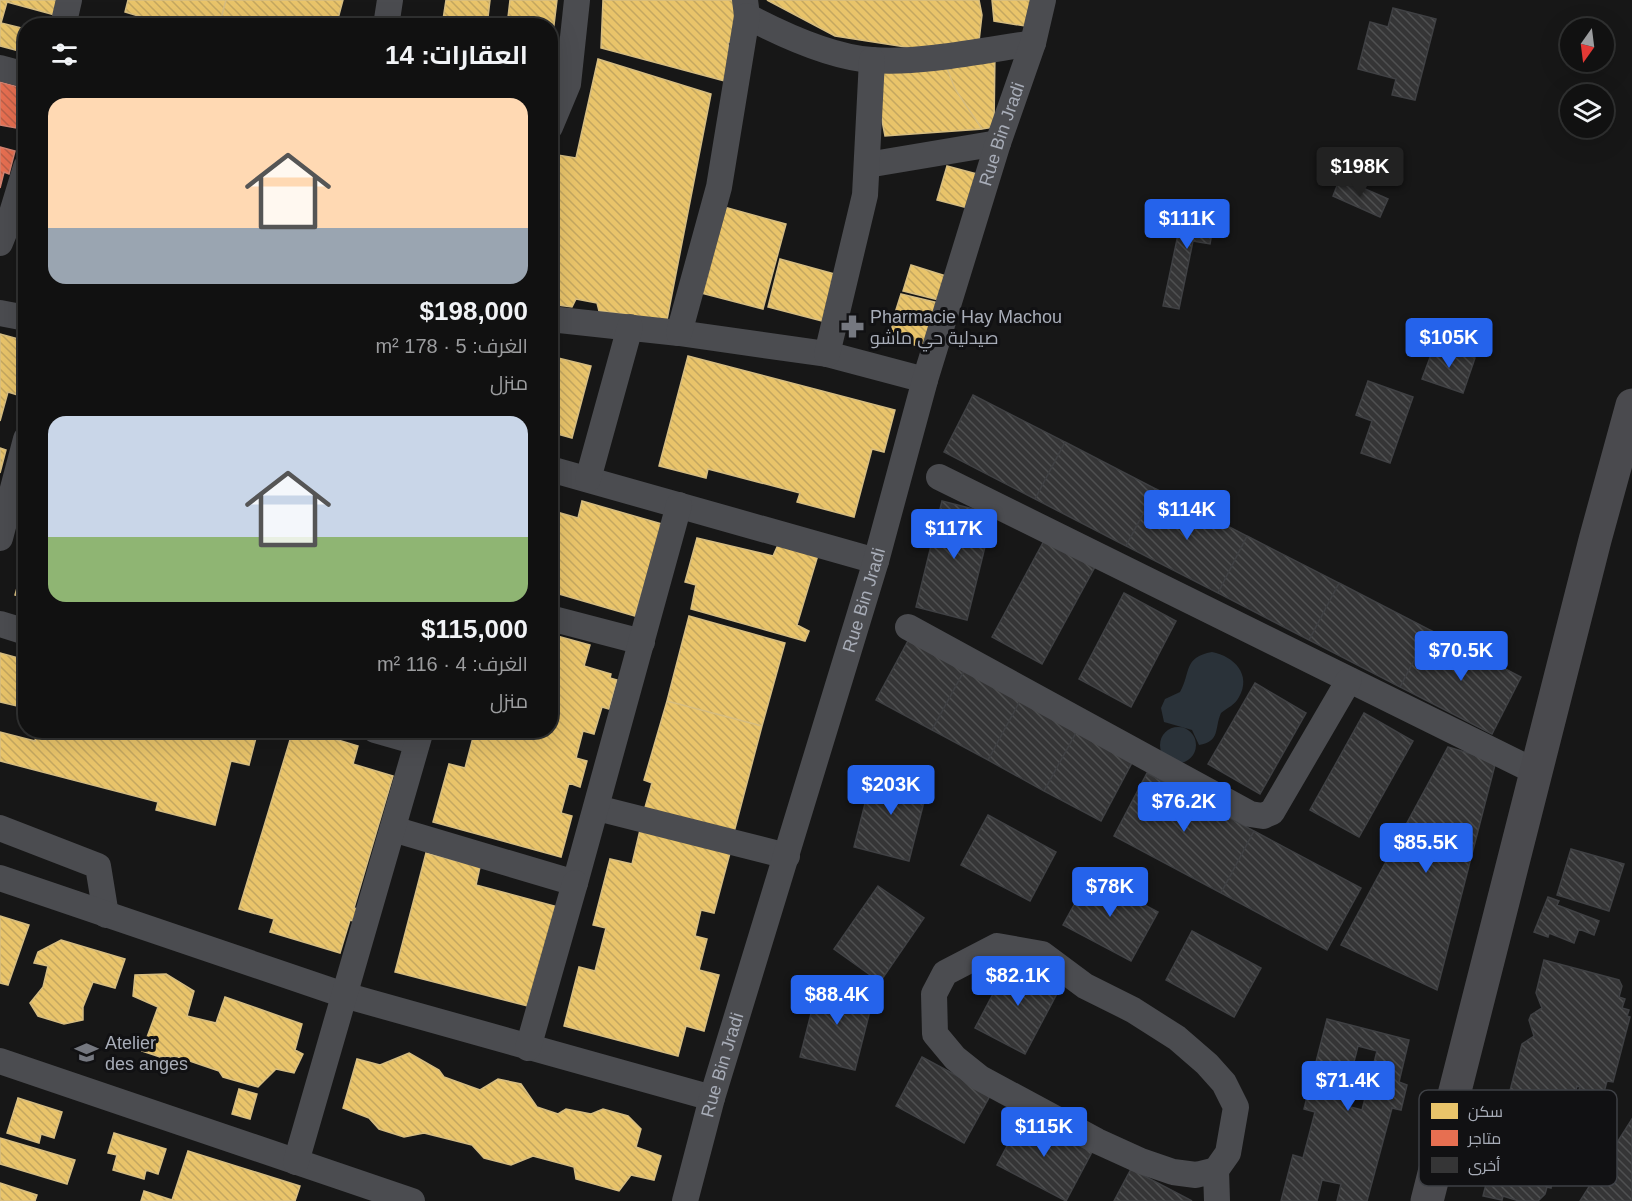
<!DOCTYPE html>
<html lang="ar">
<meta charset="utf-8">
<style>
:root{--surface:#111;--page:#1a1a1a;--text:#f1f3f6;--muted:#9c9d9f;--line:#303131;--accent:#2563eb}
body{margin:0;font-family:Arial,Cairo,sans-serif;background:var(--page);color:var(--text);direction:rtl;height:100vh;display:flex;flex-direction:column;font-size:22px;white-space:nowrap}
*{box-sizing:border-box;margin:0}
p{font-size:20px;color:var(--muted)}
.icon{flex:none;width:33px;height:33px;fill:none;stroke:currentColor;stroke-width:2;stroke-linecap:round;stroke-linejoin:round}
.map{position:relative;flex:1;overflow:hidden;direction:ltr}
.panel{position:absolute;left:18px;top:18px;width:540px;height:720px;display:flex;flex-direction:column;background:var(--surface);border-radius:24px;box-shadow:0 6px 24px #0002,0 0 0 2px var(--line);direction:rtl}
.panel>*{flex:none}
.needle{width:39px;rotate:194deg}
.tools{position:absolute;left:1560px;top:18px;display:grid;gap:12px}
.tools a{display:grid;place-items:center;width:54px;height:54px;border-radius:50%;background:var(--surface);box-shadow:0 6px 24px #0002,0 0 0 2px var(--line);font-size:30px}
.price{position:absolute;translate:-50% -51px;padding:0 14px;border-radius:6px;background:var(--accent);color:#fff;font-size:20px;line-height:39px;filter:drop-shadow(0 2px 3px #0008)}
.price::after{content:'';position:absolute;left:50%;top:36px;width:18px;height:14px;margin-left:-9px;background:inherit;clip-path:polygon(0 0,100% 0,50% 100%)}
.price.active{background:#222;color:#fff}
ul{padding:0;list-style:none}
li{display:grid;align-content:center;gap:12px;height:318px;padding:0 30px}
li span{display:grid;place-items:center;height:186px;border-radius:18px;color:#555}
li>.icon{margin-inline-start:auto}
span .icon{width:108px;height:108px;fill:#fffc;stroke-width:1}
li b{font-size:26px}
h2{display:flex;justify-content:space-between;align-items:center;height:72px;padding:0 30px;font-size:26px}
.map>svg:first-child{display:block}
</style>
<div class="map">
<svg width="1632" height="1201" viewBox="0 0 1632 1201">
<defs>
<pattern id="homes-back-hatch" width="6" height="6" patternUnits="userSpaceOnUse" patternTransform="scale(1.5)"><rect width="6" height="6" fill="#e9c46a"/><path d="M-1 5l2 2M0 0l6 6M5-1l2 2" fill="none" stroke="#c4a760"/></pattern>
<pattern id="shops-back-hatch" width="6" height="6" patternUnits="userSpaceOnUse" patternTransform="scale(1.5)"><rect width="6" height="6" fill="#e76f51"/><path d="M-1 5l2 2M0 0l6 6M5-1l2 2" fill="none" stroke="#ba604a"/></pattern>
<pattern id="building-back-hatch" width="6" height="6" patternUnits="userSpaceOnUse" patternTransform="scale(1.5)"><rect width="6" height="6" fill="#353536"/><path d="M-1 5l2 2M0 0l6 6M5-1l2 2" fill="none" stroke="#4f5051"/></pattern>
</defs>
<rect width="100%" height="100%" fill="#171717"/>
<!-- water -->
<path fill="#2a3239" d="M1212 652C1234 656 1252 675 1239 697 1235 705 1227 708 1221 713 1214 729 1221 741 1199 745L1192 730 1164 722 1161 708 1165 699 1180 692C1191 673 1183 657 1212 652Z
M1160 745a18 18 0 1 1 36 0a18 18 0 1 1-36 0Z"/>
<!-- homes -->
<path fill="url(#homes-back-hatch)" stroke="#d6bd81" stroke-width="1.5" d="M0 0H59L55 15 7 2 1 23 26 29 23 52 0 46Z
M128 0H226L219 26H189L166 19 165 24 125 12Z
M226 0H343L336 26H219Z
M446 0H490L487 26H442Z
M510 0H557L550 58V26H507Z
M603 0H734L737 40 728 43 732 83 601 48Z
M767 0H979L982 15 979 41 912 48 835 36Z
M992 0H1036L1031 27 994 21Z
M995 51 994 127 982 129 955 89 943 58Z
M943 58 955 89 982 129 885 136 872 69Z
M598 59 711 94 667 320 599 311 597 303 576 299 572 307 550 304V182L558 155 576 158Z
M947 166 981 175 972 209 937 200Z
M724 207 786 224 763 309 701 293Z
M780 259 842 276 830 323 768 307Z
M911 265 946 276 939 300 903 291Z
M901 294 939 303 933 324 895 313Z
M895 316 936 326 930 349 889 338Z
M0 334 26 341V380L21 396 8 392 0 421Z
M550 356 591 366 572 438 550 432Z
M688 356 895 410 884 452 872 449 854 517 797 502 800 493 708 469 706 478 659 466Z
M0 448 6 450 0 473Z
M582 501 662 524 635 616 559 594 555 609 550 608V510L578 518Z
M697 538 773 556 778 545 818 555 797 625 809 631 805 641 691 609 696 585 685 582Z
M26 556V598L15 595Z
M689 616 785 643 762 726 667 701Z
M550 634 590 645 584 666 611 674 610 678 617 680 609 709 602 707 594 734 583 731 576 758 587 761 580 787 569 783 561 813 572 816 561 857 433 822 449 764 465 768 475 730H550Z
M0 653 26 660V708L0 702Z
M667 701 762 726 733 836 644 811 652 783 644 780Z
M37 730H258L249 765 231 761 215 825 156 810 158 802 0 761V732L35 741Z
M293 730H305L358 746 353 764 393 776 354 908 364 911 360 923 350 920 340 953 270 932 274 919 239 909Z
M640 830 730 853 714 913 701 910 695 936 707 939 699 970 719 975 704 1031 686 1026 678 1056 564 1026 579 967 595 971 606 928 593 925 610 859 632 864Z
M426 853 480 867 476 885 558 907 532 1007 395 972Z
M0 916 29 925 8 985 0 983Z
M61 940 125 959 115 988 93 982 83 1007V1020L64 1024 38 1016 30 1003 43 987 48 966 34 963 38 952Z
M166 974 194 991 187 1016 216 1023 225 997 302 1024 295 1050 303 1054 294 1073 276 1069 258 1087 223 1077 219 1071 178 1057H160L142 1051 158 1007 133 996 135 975Z
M409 1053 439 1070 444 1077 480 1090 498 1079 521 1084 537 1107 558 1114 566 1109 591 1114 603 1109 628 1116 641 1129 636 1147 661 1156 654 1180 631 1175 619 1191 576 1179 574 1167 533 1156 511 1165 484 1158 472 1145 424 1133 404 1137 379 1129 369 1118 343 1108 357 1059 380 1065Z
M239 1089 257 1094 250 1119 232 1114Z
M18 1098 62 1112 54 1138 41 1134 39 1143 7 1133Z
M114 1133 166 1149 158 1174 146 1170 144 1179 113 1170 117 1155 108 1153Z
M0 1138 75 1160 67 1184 0 1164Z
M188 1151 300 1186 295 1201H141L144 1191 172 1200Z
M0 1183 37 1195 35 1201H0Z"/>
<!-- shops -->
<path fill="url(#shops-back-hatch)" stroke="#d48270" stroke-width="1.5" d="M0 82 26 89 16 128 0 125Z
M0 147 15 151 9 174 4 172 0 188Z"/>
<!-- building -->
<path fill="url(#building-back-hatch)" stroke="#3f4043" stroke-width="1.5" fill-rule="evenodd" d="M1393 8 1436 19 1415 100 1392 95 1396 79 1358 69 1370 22 1388 27Z
M1340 178 1388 199 1380 217 1333 196Z
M1184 206 1216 213 1210 244 1193 241 1179 309 1163 306Z
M1435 344 1475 358 1463 393 1422 379Z
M1368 381 1413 397 1390 463 1361 453 1372 421 1356 415Z
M973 395 1065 442 1035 499 944 452Z
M1065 442 1156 489 1126 546 1035 499Z
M1156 489 1247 536 1218 593 1126 546Z
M942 501 993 514 967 620 916 607Z
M1247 536 1339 583 1309 640 1218 593Z
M1046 537 1096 565 1042 664 992 637Z
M1339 583 1430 630 1400 687 1309 640Z
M1124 593 1176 621 1131 707 1079 679Z
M1430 630 1521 677 1492 734 1400 687Z
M909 639 965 669 932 730 876 700Z
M965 669 1021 699 988 760 932 730Z
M1255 683 1306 713 1260 794 1208 764Z
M1021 699 1078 729 1044 791 988 760Z
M1364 713 1413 741 1359 837 1310 810Z
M1078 729 1134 759 1101 821 1044 791Z
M1448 747 1496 761 1437 990 1341 945Z
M873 772 928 786 909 861 854 847Z
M1147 773 1254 831 1221 893 1114 836Z
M988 815 1056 852 1030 901 961 865Z
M1254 831 1361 888 1327 950 1221 893Z
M1571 849 1624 864 1609 911 1557 895Z
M1090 876 1158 912 1131 961 1063 925Z
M878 886 924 918 880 982 834 949Z
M1548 897 1559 901 1557 905 1599 921 1594 935 1579 929 1574 943 1549 933 1548 937 1534 932Z
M1192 931 1261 968 1234 1017 1166 980Z
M1011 960 1061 986 1025 1054 975 1028Z
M1544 960 1619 980 1622 986 1619 997 1625 999 1622 1008 1629 1010 1627 1016 1630 1017 1613 1082 1607 1081 1603 1096 1579 1090 1580 1087 1577 1086 1574 1097 1578 1098 1558 1178 1553 1177 1551 1188 1547 1187 1545 1194 1538 1201H1519L1503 1196 1502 1200 1483 1196 1522 1044 1534 1036 1529 1020 1531 1015 1542 1008 1536 993Z
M819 982 874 995 855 1070 800 1057Z
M1327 1019 1409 1040 1399 1082 1407 1085 1401 1110 1392 1108 1367 1201H1337L1341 1184 1322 1180 1317 1201H1281L1293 1155 1303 1158 1315 1112 1304 1109ZM1358 1046 1377 1051 1362 1110 1343 1105Z
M922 1057 991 1094 964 1143 896 1106Z
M1023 1116 1092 1152 1066 1201 997 1165Z
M1632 1119V1201H1580Z
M1131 1169 1192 1201H1114Z"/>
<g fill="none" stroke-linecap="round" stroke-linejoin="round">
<!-- street -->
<g stroke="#4b4c50" stroke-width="26">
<path d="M745 0 747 16C783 35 831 57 872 60 919 64 986 50 1033 43"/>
<path d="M63 26 69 0"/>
<path d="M386 26 390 0"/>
<path d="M0 68 26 75"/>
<path d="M550 127 568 84 577 0"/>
<path d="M867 165 998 143"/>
<path d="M0 243 12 213 26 167"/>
<path d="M0 313 26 318"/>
<path d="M550 319 679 333 827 354 925 380"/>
<path d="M679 333 719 187 747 16"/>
<path d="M827 354 865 195 872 60"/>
<path d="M550 469 876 561"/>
<path d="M939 477 1536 772"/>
<path d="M588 479 630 327"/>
<path d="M0 538 26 439"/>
<path d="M550 618 642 642"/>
<path d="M0 624 26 632"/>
<path d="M908 627 1250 814 1263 816 1272 812 1349 680"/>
<path d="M375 730 417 742"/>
<path d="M597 808 787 856"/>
<path d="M0 828 98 866 106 915"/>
<path d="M393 829 575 883 679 505"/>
<path d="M0 878 344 995 712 1098"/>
<path d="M528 1048 575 883"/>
<path d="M0 1061 412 1201"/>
<path d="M296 1162 421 730"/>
<path d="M1216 1170 1196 1175 1173 1172 1141 1161 1097 1141 980 1078 955 1058 935 1034 934 994 945 973 997 946 1042 954 1085 986 1133 1010 1177 1038 1207 1064 1224 1083 1236 1107 1228 1153 1216 1170 1217 1201"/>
<path id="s1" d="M685 1201 712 1098 876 561 925 380 998 143 1033 43 1043 0"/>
</g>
<!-- secondary -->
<path stroke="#4a4a4e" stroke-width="33" d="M1427 1201 1595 540 1632 405"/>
</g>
<!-- icons -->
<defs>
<symbol id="pharmacy-bare" viewBox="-9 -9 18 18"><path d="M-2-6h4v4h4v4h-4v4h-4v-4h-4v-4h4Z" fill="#757880" stroke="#111113" stroke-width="2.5" paint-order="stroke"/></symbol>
<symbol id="school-bare" viewBox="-9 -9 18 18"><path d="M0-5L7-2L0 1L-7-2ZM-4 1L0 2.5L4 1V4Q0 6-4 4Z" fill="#757880" stroke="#111113" stroke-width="2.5" paint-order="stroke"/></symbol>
</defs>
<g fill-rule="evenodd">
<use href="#pharmacy-bare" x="836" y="310" width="33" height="33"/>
<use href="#school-bare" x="70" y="1036" width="33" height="33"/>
</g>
<g text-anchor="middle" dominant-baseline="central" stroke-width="6" stroke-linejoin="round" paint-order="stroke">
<!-- street labels -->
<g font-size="18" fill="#a8adb8" stroke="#111113">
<text stroke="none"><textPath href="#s1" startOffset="1113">Rue Bin Jradi</textPath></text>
<text stroke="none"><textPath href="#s1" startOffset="627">Rue Bin Jradi</textPath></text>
<text stroke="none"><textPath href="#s1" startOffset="141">Rue Bin Jradi</textPath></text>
</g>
<!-- poi labels -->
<g font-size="18" fill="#a8adb8" stroke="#111113" text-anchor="start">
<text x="870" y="317">Pharmacie Hay Machou<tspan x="870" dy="21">صيدلية حي ماشو</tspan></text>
<text x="105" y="1043">Atelier<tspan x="105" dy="21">des anges</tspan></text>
</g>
</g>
<!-- legend -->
<rect x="1419" y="1090" width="198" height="96" rx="9" fill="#111113" stroke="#3e4045" stroke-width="1.5"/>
<rect x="1431" y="1103" width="27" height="16" fill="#e9c46a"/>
<rect x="1431" y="1130" width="27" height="16" fill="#e76f51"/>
<rect x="1431" y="1157" width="27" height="16" fill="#353536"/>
<g font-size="16" fill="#a8adb8">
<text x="1468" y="1117">سكن</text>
<text x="1468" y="1144">متاجر</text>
<text x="1468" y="1171">أخرى</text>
</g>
</svg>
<div class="tools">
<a><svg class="needle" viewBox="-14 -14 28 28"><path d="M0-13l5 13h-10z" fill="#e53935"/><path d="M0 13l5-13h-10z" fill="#9c9d9f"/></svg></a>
<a><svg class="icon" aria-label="layers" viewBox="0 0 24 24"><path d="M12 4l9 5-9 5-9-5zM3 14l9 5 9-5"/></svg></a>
</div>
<b class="price active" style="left:1360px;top:198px">$198K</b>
<b class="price" style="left:1187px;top:250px">$111K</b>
<b class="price" style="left:1449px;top:369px">$105K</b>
<b class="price" style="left:1187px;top:541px">$114K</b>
<b class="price" style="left:954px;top:560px">$117K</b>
<b class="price" style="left:1461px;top:682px">$70.5K</b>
<b class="price" style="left:891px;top:816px">$203K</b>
<b class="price" style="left:1184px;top:833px">$76.2K</b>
<b class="price" style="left:1426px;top:874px">$85.5K</b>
<b class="price" style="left:1110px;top:918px">$78K</b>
<b class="price" style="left:1018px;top:1007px">$82.1K</b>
<b class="price" style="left:837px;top:1026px">$88.4K</b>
<b class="price" style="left:1348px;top:1112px">$71.4K</b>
<b class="price" style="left:1044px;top:1158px">$115K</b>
<section class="panel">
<h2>العقارات: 14<svg class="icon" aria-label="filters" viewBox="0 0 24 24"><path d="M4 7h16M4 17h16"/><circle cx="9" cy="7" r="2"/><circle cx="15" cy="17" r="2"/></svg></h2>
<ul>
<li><span style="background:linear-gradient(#ffd9b3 70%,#9aa5b1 0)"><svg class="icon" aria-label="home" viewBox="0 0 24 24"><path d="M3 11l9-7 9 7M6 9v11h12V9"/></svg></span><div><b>$198,000</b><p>الغرف: 5 · 178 m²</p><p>منزل</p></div></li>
<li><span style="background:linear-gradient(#c9d6e8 65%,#8fb573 0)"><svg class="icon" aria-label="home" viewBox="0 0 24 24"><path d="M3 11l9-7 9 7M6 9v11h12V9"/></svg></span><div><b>$115,000</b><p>الغرف: 4 · 116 m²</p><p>منزل</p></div></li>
</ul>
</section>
</div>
